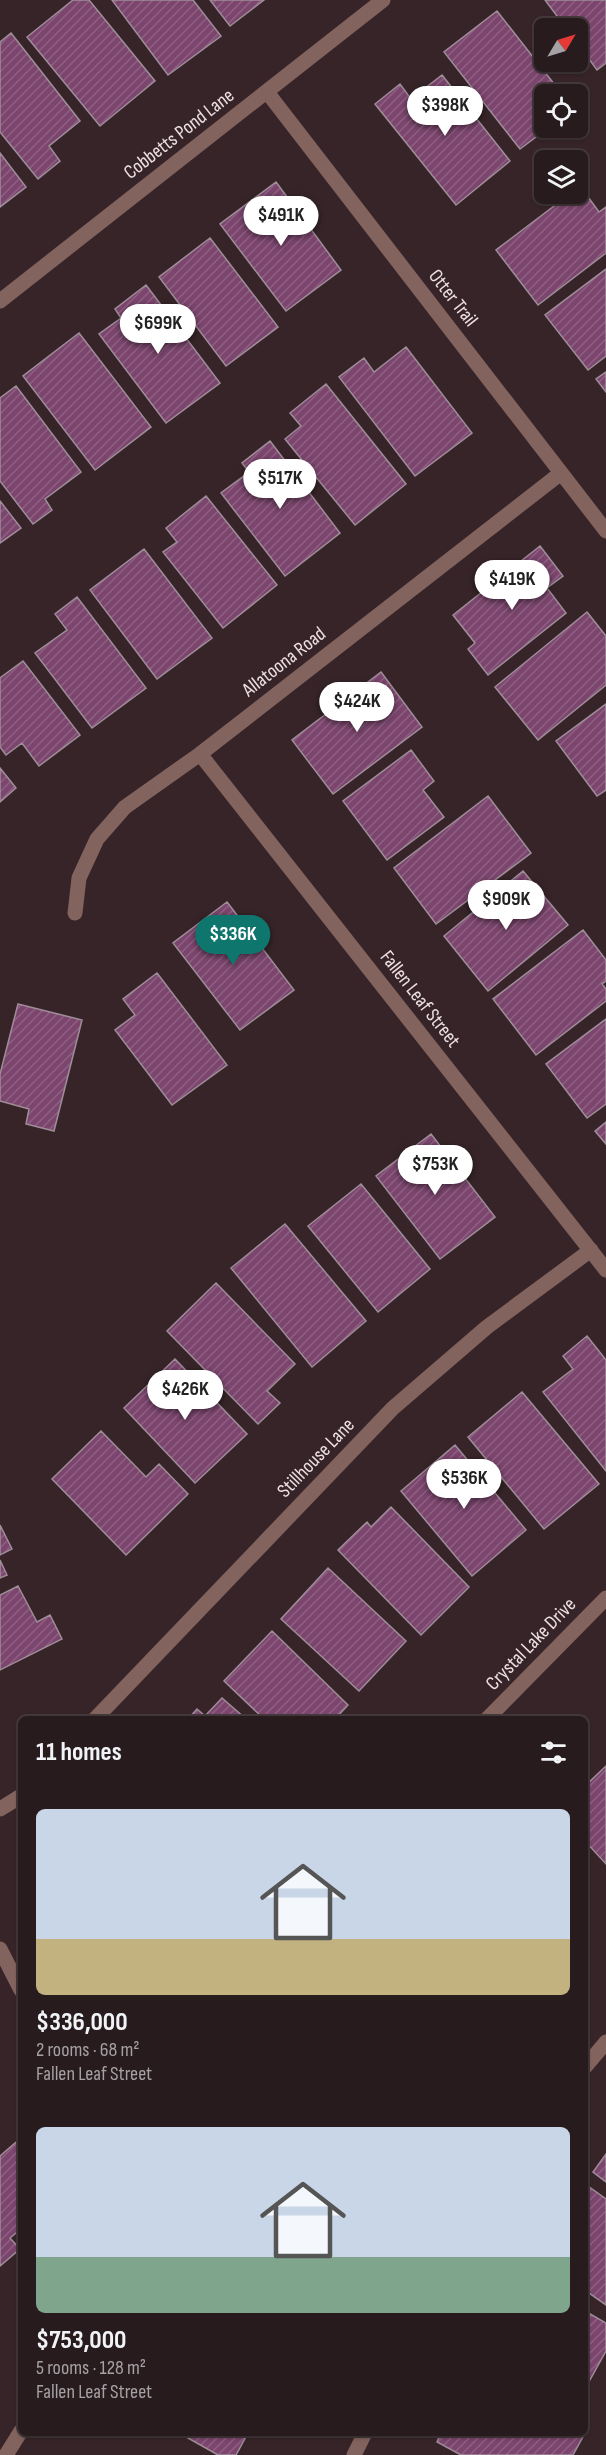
<!DOCTYPE html>
<meta charset="utf-8">
<style>
:root{--surface:#281b1e;--page:#302427;--text:#f1f3f6;--muted:#a5a1a4;--line:#44393c;--accent:#0f766e}
body{margin:0;font-family:"Sofia Sans Condensed",sans-serif;background:var(--page);color:var(--text);height:100vh;display:flex;flex-direction:column;font-size:22px;white-space:nowrap}
*{box-sizing:border-box;margin:0}
p{font-size:20px;color:var(--muted)}
.icon{flex:none;width:33px;height:33px;fill:none;stroke:currentColor;stroke-width:2;stroke-linecap:round;stroke-linejoin:round}
.map{position:relative;flex:1;overflow:hidden}
.details{position:absolute;left:18px;top:1716px;width:570px;height:720px;display:flex;flex-direction:column;background:var(--surface);border-radius:9px;box-shadow:0 2px 4px #0004,0 0 0 2px var(--line)}
.details>*{flex:none}
.needle{width:39px;rotate:52deg}
.controls{position:absolute;left:534px;top:18px;display:grid;gap:12px}
.controls a{display:grid;place-items:center;width:54px;height:54px;border-radius:9px;background:var(--surface);box-shadow:0 2px 4px #0004,0 0 0 2px var(--line);font-size:30px}
.price{position:absolute;translate:-50% -51px;padding:0 14px;border-radius:21px;background:#fff;color:#222;font-size:20px;line-height:39px;filter:drop-shadow(0 2px 3px #0008)}
.price::after{content:'';position:absolute;left:50%;top:36px;width:18px;height:14px;margin-left:-9px;background:inherit;clip-path:polygon(0 0,100% 0,50% 100%)}
.price.on{background:var(--accent);color:#fff}
ul{padding:0;list-style:none}
li{display:grid;align-content:center;gap:12px;height:318px;padding:0 18px}
li span{display:grid;place-items:center;height:186px;border-radius:9px;color:#555}
li>.icon{margin-inline-start:auto}
span .icon{width:108px;height:108px;fill:#fffc;stroke-width:1}
li b{font-size:26px}
h2{display:flex;justify-content:space-between;align-items:center;height:72px;padding:0 18px;font-size:26px}
.map>svg:first-child{display:block}
</style>
<div class="map">
<svg width="606" height="2455" viewBox="0 0 606 2455">
<defs>
<pattern id="building-hatch" width="6" height="6" patternUnits="userSpaceOnUse" patternTransform="scale(1.5)"><rect width="6" height="6" fill="#7b456d"/><path d="M-1 1l2-2M0 6l6-6M5 7l2-2" fill="none" stroke="#8e5f82"/></pattern>
</defs>
<rect width="100%" height="100%" fill="#362428"/>
<!-- building -->
<path fill="url(#building-hatch)" stroke="#9f8d99" stroke-width="1.5" d="M73 0H89L155 81 100 126 27 37Z
M112 0H193L221 36 168 75Z
M210 0H264L230 26Z
M545 0H606V63L597 70 578 44V28H566Z
M497 11 562 94H544V128H548L520 149 444 52Z
M11 33 80 121 49 146 60 161 38 179 0 132V42Z
M442 75 510 161 456 205 375 104 400 84 411 99Z
M0 153 26 187 0 207Z
M276 182 341 270 286 311 220 224Z
M580 186 599 212 606 207V253L538 305 496 250 570 194H578Z
M210 238 278 327 226 366 159 277Z
M606 269V356L588 370 545 315Z
M146 285 220 383 166 423 99 334 121 318 115 309Z
M79 333 151 427 95 470 23 376Z
M406 347 472 433 415 476 339 377 364 358 374 372Z
M606 372V392L596 379Z
M326 384 406 484 355 525 285 439 301 426 290 413Z
M16 386 81 472 45 499 52 510 33 524 0 481V398Z
M270 441 340 533 285 576 221 493 249 472 242 463Z
M206 496 277 585 223 628 163 552 177 542 166 528Z
M0 501 21 528 0 543Z
M540 546 563 576 547 588 566 613 488 675 468 649 475 643 453 615Z
M144 549 212 638 157 679 90 590Z
M77 597 146 688 92 728 35 653 67 630 55 614Z
M587 612 606 636V685L538 740 495 687Z
M23 661 80 735 39 766 22 743 6 755 0 747V678Z
M381 672 422 727 333 794 292 740Z
M606 704V790L597 796 556 741Z
M411 750 434 781 423 790 444 817 387 860 343 801Z
M0 768 16 788 0 802Z
M488 796 531 853 436 924 394 868Z
M523 871 568 925 488 991 444 936Z
M227 902 294 990 240 1030 173 943Z
M583 930 606 960V981L602 984 606 989V1001L536 1055 493 999Z
M157 973 227 1065 172 1105 115 1030 135 1015 123 999Z
M18 1004 82 1020 54 1131 26 1124 29 1109 0 1101V1074Z
M606 1019V1104L587 1118 546 1064Z
M606 1122V1144L595 1131Z
M431 1134 495 1217 440 1259 376 1176Z
M361 1184 430 1269 378 1312 308 1226Z
M285 1224 366 1321 312 1367 231 1268Z
M216 1283 295 1364 267 1391 280 1403 258 1424 167 1331Z
M587 1336 606 1360V1471L543 1392 573 1369 563 1356Z
M175 1359 247 1434 195 1483 124 1408Z
M522 1392 599 1484 544 1529 468 1437Z
M101 1431 146 1477 159 1464 188 1494 126 1555 52 1479Z
M455 1445 526 1530 472 1576 401 1491Z
M391 1507 469 1587 421 1635 338 1550 367 1522 371 1527Z
M0 1525 12 1549 0 1555Z
M0 1560 7 1575 0 1578Z
M328 1568 406 1641 359 1691 281 1619Z
M18 1586 37 1622 50 1615 62 1639 0 1670V1595Z
M272 1631 348 1705 335 1719H264L224 1681Z
M222 1698 246 1719H188L197 1709 205 1716Z
M606 1766V1864L585 1841V1786Z
M21 2138V2229L10 2238 20 2249 0 2266V2156Z
M606 2154V2182L593 2172Z
M585 2184 606 2199V2305L585 2290Z
M585 2311 606 2323V2351L585 2389Z
M179 2433H248L236 2455H218Z
M441 2433H585L573 2455H461L437 2442Z"/>
<g fill="none" stroke-linecap="round" stroke-linejoin="round">
<!-- minor -->
<path stroke="#82635d" stroke-width="15" d="M267 92 606 531
M0 301 383 0
M200 754 606 1270
M75 913 79 878 97 839 125 807 200 754 561 473
M95 1719 393 1408 487 1327 591 1250
M487 1719 606 1598
M0 1809 21 1796
M0 1949 21 1990
M585 2067 606 2042
M6 2455 21 2431
M354 2455 365 2433"/>
</g>
<g text-anchor="middle" dominant-baseline="central" stroke-width="4.5" stroke-linejoin="round" paint-order="stroke">
<!-- street labels -->
<g font-size="20" fill="#ecdfe2" stroke="#362428">
<text transform="translate(179 134) rotate(-38)">Cobbetts Pond Lane</text>
<text transform="translate(453 298) rotate(52)">Otter Trail</text>
<text transform="translate(284 662) rotate(-38)">Allatoona Road</text>
<text transform="translate(420 999) rotate(52)">Fallen Leaf Street</text>
<text transform="translate(316 1458) rotate(-46)">Stillhouse Lane</text>
<text transform="translate(531 1644) rotate(-46)">Crystal Lake Drive</text>
</g>
</g>
</svg>
<div class="controls">
<a><svg class="needle" viewBox="-14 -14 28 28"><path d="M0-13l5 13h-10z" fill="#e53935"/><path d="M0 13l5-13h-10z" fill="#a5a1a4"/></svg></a>
<a><svg class="icon" aria-label="locate" viewBox="0 0 24 24"><circle cx="12" cy="12" r="6"/><path d="M12 2v4M12 18v4M2 12h4M18 12h4"/></svg></a>
<a><svg class="icon" aria-label="layers" viewBox="0 0 24 24"><path d="M12 4l9 5-9 5-9-5zM3 14l9 5 9-5"/></svg></a>
</div>
<b class="price" style="left:445px;top:137px">$398K</b>
<b class="price" style="left:281px;top:247px">$491K</b>
<b class="price" style="left:158px;top:355px">$699K</b>
<b class="price" style="left:280px;top:510px">$517K</b>
<b class="price" style="left:512px;top:611px">$419K</b>
<b class="price" style="left:357px;top:733px">$424K</b>
<b class="price" style="left:506px;top:931px">$909K</b>
<b class="price on" style="left:233px;top:966px">$336K</b>
<b class="price" style="left:435px;top:1196px">$753K</b>
<b class="price" style="left:185px;top:1421px">$426K</b>
<b class="price" style="left:464px;top:1510px">$536K</b>
<section class="details">
<h2>11 homes<svg class="icon" aria-label="filters" viewBox="0 0 24 24"><path d="M4 7h16M4 17h16"/><circle cx="9" cy="7" r="2"/><circle cx="15" cy="17" r="2"/></svg></h2>
<ul>
<li><span style="background:linear-gradient(#c9d6e8 70%,#c2b280 0)"><svg class="icon" aria-label="home" viewBox="0 0 24 24"><path d="M3 11l9-7 9 7M6 9v11h12V9"/></svg></span><div><b>$336,000</b><p>2 rooms · 68 m²</p><p>Fallen Leaf Street</p></div></li>
<li><span style="background:linear-gradient(#c9d6e8 70%,#7fa58c 0)"><svg class="icon" aria-label="home" viewBox="0 0 24 24"><path d="M3 11l9-7 9 7M6 9v11h12V9"/></svg></span><div><b>$753,000</b><p>5 rooms · 128 m²</p><p>Fallen Leaf Street</p></div></li>
</ul>
</section>
</div>
